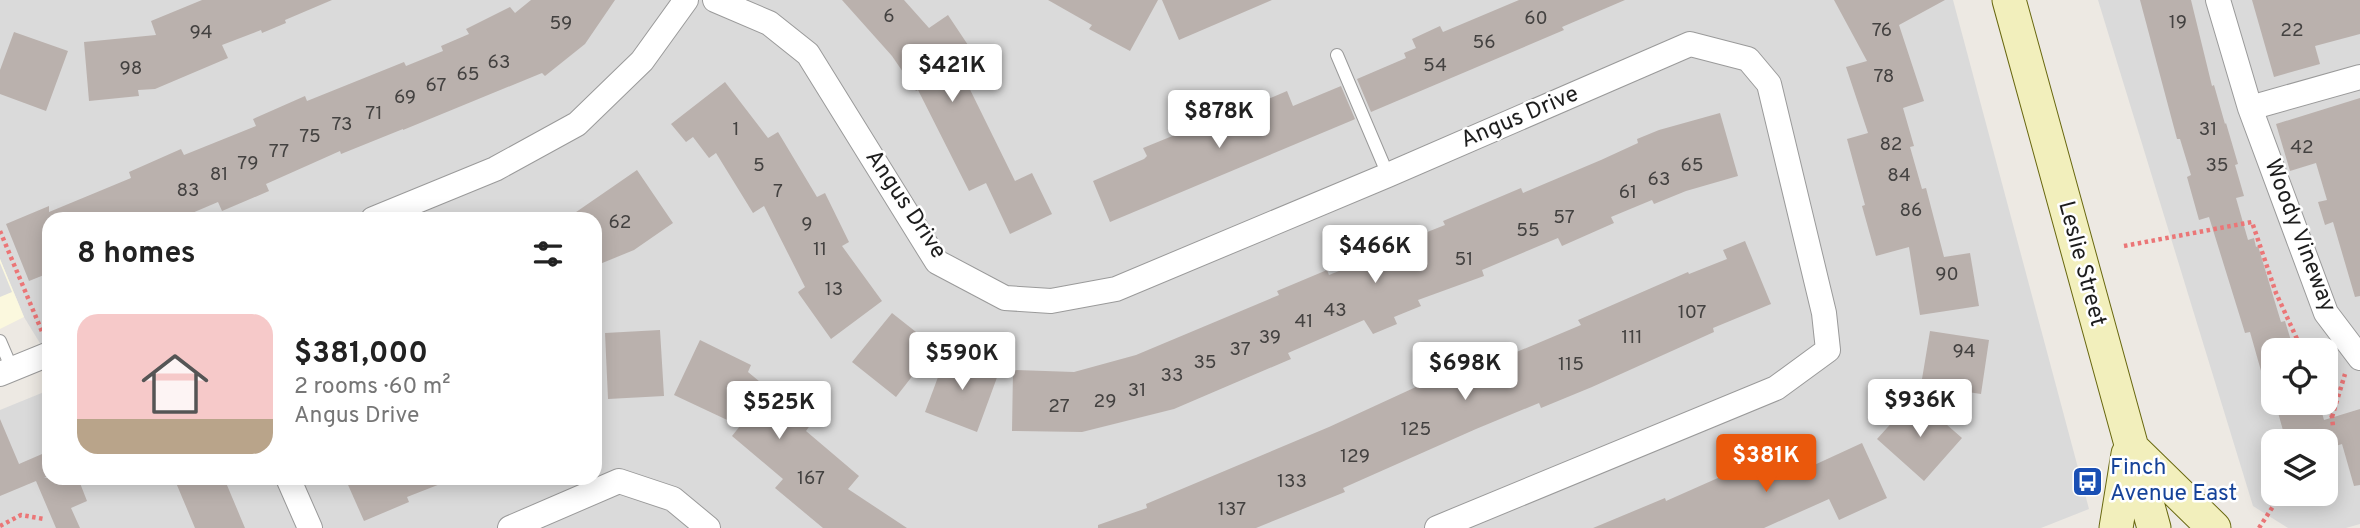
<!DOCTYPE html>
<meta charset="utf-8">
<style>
:root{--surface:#fff;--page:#f2f2f2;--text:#222;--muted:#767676;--accent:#ea580c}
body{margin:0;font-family:Overpass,sans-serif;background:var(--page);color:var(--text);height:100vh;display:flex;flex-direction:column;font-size:26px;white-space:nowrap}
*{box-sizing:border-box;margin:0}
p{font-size:23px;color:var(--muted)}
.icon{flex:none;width:38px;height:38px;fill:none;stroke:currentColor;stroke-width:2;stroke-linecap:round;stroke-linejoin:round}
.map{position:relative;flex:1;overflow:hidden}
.panel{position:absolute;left:42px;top:212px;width:560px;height:273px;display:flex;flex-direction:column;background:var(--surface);border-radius:21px;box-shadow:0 4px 18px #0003}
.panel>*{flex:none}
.tools{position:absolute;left:2261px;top:338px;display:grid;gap:14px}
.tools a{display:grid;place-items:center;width:77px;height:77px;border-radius:14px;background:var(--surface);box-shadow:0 4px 18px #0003;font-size:35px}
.price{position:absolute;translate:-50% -60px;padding:0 16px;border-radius:7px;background:#fff;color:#222;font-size:23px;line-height:46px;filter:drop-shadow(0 2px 4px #0008)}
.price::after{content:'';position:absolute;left:50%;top:42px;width:21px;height:16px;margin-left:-10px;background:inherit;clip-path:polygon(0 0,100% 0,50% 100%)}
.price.on{background:var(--accent);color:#fff}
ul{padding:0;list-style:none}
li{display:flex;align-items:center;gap:21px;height:175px;padding:0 35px}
li span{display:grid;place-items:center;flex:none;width:196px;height:140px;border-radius:21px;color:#555}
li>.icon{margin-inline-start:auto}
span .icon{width:84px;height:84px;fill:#fffc;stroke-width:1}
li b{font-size:30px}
h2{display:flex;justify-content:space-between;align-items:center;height:84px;padding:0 35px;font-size:30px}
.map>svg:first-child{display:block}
</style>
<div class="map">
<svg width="2360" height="528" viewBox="0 0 2360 528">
<rect width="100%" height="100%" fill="#ede9e3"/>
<!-- residential -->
<path fill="#dadada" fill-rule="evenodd" d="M0 0H1953L2089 509 2041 528H0V410L49 390V478H595V219H49V358L24 317 0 259Z
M2098 0H2360V524L2346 528H2288L2253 506ZM2273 350H2326V402H2273ZM2273 441H2326V494H2273Z"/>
<!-- education -->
<path fill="#fbf8de" d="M0 259 24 317 0 329Z"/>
<!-- parking -->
<path fill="#ddd" d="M0 263 12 292 0 297Z"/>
<!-- building -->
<path fill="#bab1ad" d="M202 0H332L285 20 286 23 262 33 261 30 222 45 228 58 155 89 138 90 139 96 89 101 84 42 156 35 151 21Z
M531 0H615L585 44 545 76 542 73 403 130V129L341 154 340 151 266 184 269 191 222 211 218 202 178 219H49V273L29 281 6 224 49 206V212L131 178 129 172 181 149 184 155 256 126 253 119 305 96 307 101 404 62 406 66 443 51 441 46 469 34 466 29 510 7 515 13Z
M842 0H904L929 28 948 15 968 45 953 55 1015 181 1032 173 1052 214 1010 234 986 183 969 191 918 90 916 91 892 56Z
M1048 0H1158L1130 51 1089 29 1092 25Z
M1162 0H1272L1179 40Z
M1519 0H1625L1562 27 1564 30 1371 112 1357 79 1406 58 1404 53 1416 48 1412 39 1440 26 1443 32Z
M1834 0H1945L1899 25 1924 101 1903 108 1914 146 1910 147 1922 189 1926 188 1944 257 1970 253 1979 306 1920 315 1909 247 1876 256 1862 206 1865 205 1847 139 1868 133 1846 67 1867 61Z
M2140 0H2191L2212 86 2214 85 2225 124 2226 123 2238 164 2235 165 2244 196 2236 198 2248 240 2254 238 2256 247 2258 246 2281 322 2285 321 2293 347V350H2273V391L2267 392 2250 332 2245 333 2209 217 2199 220 2187 177 2191 175 2180 139H2177Z
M2252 0H2360V34L2315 46 2320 64 2274 77Z
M14 32 68 51 46 111 0 94V70Z
M725 82 768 138 778 132 817 197 825 193 849 242 842 246 882 301 831 339 799 294 798 292 805 287 764 206 753 213 716 153 709 158 693 137 686 142 671 124Z
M1341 86 1355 119 1353 120 1110 222 1093 181 1144 159 1147 156 1143 148 1192 128 1190 123 1214 113 1220 126 1258 109 1256 104 1287 91 1293 106Z
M2360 98V296L2355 297 2333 222 2325 225 2318 202 2327 200 2316 163 2290 171 2276 124Z
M1720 113 1738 176 1686 191 1654 204 1652 200 1611 217 1614 223 1562 246 1558 238 1482 270 1484 276 1418 300 1421 306 1394 317 1397 324 1373 334 1364 320 1288 353 1291 359 1174 409 1082 432 1012 431 1013 370 1074 372 1136 355 1279 295 1277 291 1327 270 1329 275 1408 243 1407 240 1445 225 1443 221 1521 188 1523 193 1601 160 1638 143 1637 139 1659 130Z
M637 170 673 223 634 250 595 266V219H566Z
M1745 241 1771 304 1713 328 1714 332 1592 387 1541 408 1539 403 1476 429 1343 488 1345 492 1256 528H1098V525L1147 508 1146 504 1329 427 1442 375 1504 349 1507 356 1581 325 1578 320 1688 272 1689 274 1727 259 1723 250Z
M892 313 935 347 896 397 852 362Z
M660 330 664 396 608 399 605 333Z
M1930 331 1989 340 1981 394 1921 385Z
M700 340 751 365 748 372 811 424 806 431 859 476 848 489 907 528H823L775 488 783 479 732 436 740 426 674 395Z
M947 353 999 372 977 432 925 412Z
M1915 397 1962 438 1924 481 1877 439Z
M2275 402H2319L2324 420 2360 409V485L2354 486 2342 444 2326 449V441H2286Z
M0 419 19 464 49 451V476L44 478H78L87 501 71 508 80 528H56L36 481 0 496Z
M1862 443 1887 498 1839 520 1829 499 1764 528H1593L1665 498 1666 501 1788 447 1799 472Z
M174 478H224L245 528H195Z
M345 478H452L453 479 407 497 409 502 364 521Z"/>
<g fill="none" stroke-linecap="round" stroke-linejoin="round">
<defs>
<path id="lane" d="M1337 55 1388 175
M0 341 12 369"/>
<path id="street" d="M715 0 769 23 808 54 937 262 1005 298 1051 301 1116 289 1388 175 1690 44 1748 59 1769 84 1824 313 1828 350 1776 388 1437 528
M2218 0 2250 108 2326 313 2360 358
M2250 108 2360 77
M373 219 495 169 577 124 642 61 686 0
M0 374 49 354
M288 478 310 528
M510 528 619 481 673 499 708 528"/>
<path id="secondary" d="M2009 0 2154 528
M2131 447 2214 528
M2116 528 2128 454"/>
</defs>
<!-- lane casing -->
<use href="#lane" stroke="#9a9a9a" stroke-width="14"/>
<!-- street casing -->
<use href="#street" stroke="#9a9a9a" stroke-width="26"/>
<!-- secondary casing -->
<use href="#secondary" stroke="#68670f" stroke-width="35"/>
<!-- path -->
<path stroke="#eb7677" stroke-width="4.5" stroke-dasharray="3.5 3.5" stroke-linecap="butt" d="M0 231 43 334
M2124 246 2252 222 2276 293 2302 350
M2326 402 2332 417 2333 426
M2332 417 2345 374
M2326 452 2337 446
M0 526 21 515 44 519
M2259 528 2281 494"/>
<!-- lane -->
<use href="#lane" stroke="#fff" stroke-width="12"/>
<!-- street -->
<use href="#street" stroke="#fff" stroke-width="24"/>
<!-- secondary -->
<use href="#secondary" stroke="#f2efbc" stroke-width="33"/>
</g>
<!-- icons -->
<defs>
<symbol id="bus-square" viewBox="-11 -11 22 22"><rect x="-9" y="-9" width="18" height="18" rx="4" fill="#1a4fb4" stroke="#fff"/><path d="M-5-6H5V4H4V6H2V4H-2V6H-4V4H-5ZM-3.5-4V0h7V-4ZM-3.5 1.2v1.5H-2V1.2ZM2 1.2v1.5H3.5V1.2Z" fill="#fff"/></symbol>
</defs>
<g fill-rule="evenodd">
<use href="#bus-square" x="2070" y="464" width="35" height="35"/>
</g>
<g text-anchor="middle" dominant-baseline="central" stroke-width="5" stroke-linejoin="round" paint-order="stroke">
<!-- number labels -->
<g font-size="19" fill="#444241">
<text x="889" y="17">6</text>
<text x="1536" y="19">60</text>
<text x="2178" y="23">19</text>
<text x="561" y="24">59</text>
<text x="1882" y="31">76</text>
<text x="2292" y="31">22</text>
<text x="201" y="33">94</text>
<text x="1484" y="43">56</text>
<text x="499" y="63">63</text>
<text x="1435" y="66">54</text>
<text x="131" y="69">98</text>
<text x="468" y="75">65</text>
<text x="1884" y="77">78</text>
<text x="436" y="86">67</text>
<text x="405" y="98">69</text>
<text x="374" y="114">71</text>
<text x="342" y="125">73</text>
<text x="736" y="130">1</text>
<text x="2208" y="130">31</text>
<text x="310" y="137">75</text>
<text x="1891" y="145">82</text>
<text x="2302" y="148">42</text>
<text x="279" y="152">77</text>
<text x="248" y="164">79</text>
<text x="759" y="166">5</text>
<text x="1692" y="166">65</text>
<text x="2217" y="166">35</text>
<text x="219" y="175">81</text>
<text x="1899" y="176">84</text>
<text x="1659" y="180">63</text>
<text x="188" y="191">83</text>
<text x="778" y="192">7</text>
<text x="1628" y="193">61</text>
<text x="1911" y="211">86</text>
<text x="1564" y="218">57</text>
<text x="620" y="223">62</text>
<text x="807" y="225">9</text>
<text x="1528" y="231">55</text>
<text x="820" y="250">11</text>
<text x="1464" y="260">51</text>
<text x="1947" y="275">90</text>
<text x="834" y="290">13</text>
<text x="1335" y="311">43</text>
<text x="1692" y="313">107</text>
<text x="1304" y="322">41</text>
<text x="1270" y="338">39</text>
<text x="1632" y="338">111</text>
<text x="1240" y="350">37</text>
<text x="1964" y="352">94</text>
<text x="1205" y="363">35</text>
<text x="1571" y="365">115</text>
<text x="1172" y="376">33</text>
<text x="1137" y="391">31</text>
<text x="1105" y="402">29</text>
<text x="1059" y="407">27</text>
<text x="1416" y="430">125</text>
<text x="1355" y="457">129</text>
<text x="811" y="479">167</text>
<text x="1292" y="482">133</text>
<text x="1232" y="510">137</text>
</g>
<!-- street labels -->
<g font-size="23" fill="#1d1d1d" stroke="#fff">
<text transform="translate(1520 118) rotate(-23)">Angus Drive</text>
<text transform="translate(905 205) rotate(56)">Angus Drive</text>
<text transform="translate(2299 236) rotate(69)">Woody Vineway</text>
<text transform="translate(2081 264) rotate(75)">Leslie Street</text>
</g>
<!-- transit labels -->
<g font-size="23" fill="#164399" stroke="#fff" text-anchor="start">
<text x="2110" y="468">Finch<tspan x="2110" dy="26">Avenue East</tspan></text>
</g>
</g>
</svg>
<div class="tools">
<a><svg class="icon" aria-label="locate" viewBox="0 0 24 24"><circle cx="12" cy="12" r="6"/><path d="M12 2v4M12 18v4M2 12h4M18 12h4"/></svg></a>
<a><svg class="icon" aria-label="layers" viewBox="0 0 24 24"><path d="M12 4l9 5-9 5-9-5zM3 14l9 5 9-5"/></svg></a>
</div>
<b class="price" style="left:952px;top:104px">$421K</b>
<b class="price" style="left:1219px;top:150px">$878K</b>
<b class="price" style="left:1375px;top:285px">$466K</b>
<b class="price" style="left:962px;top:392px">$590K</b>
<b class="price" style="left:1465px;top:402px">$698K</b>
<b class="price" style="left:1920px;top:439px">$936K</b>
<b class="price" style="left:779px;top:441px">$525K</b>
<b class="price on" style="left:1766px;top:494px">$381K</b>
<section class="panel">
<h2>8 homes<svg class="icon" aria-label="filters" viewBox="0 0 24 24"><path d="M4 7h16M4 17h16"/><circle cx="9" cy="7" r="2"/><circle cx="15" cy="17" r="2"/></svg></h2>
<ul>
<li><span style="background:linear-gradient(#f6c9c9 75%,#b9a48a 0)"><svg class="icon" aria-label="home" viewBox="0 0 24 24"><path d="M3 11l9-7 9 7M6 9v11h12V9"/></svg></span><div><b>$381,000</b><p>2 rooms · 60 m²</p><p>Angus Drive</p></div></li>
</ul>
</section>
</div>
